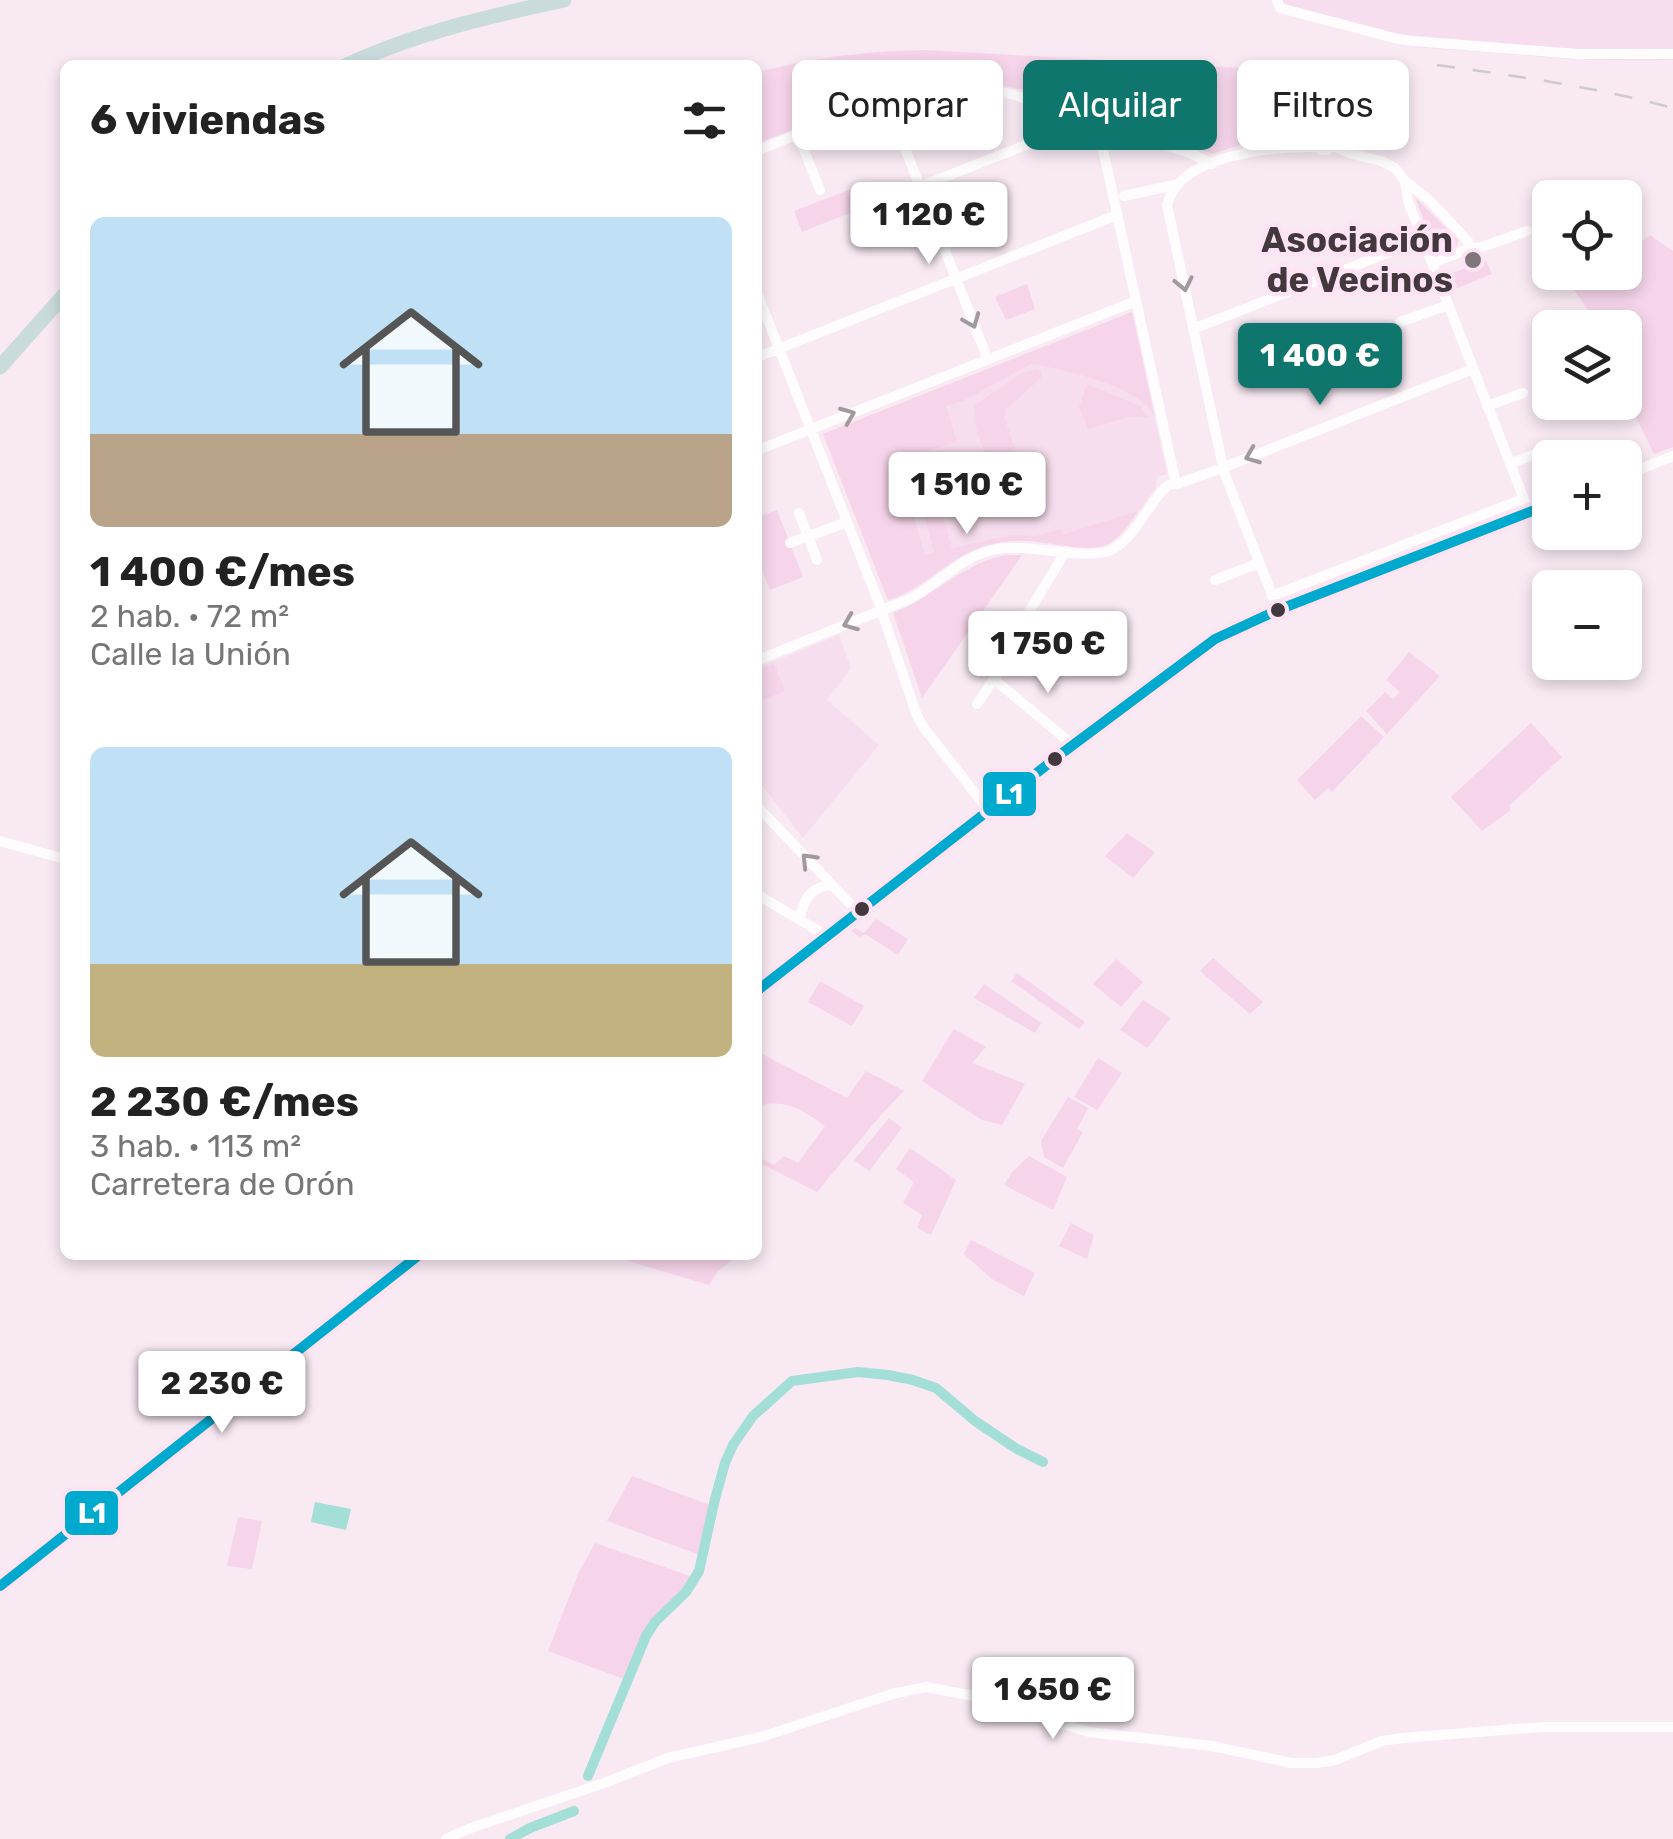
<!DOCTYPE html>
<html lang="es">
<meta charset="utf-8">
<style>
:root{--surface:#fff;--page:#f2f2f2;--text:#222;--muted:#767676;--accent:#0f766e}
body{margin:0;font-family:Rubik,sans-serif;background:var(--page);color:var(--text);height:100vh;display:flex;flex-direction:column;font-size:38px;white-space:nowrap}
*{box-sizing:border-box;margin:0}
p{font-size:32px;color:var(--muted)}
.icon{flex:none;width:55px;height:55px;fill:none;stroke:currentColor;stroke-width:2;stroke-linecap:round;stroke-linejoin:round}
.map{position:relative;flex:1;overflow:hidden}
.details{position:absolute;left:60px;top:60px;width:702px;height:1200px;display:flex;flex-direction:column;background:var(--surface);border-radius:15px;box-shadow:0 5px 15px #0003}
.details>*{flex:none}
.hud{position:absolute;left:792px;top:60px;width:730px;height:90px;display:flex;gap:20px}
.controls{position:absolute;left:1532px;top:180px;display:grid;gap:20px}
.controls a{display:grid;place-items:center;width:110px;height:110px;border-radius:15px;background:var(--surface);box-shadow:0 5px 15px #0003;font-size:50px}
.price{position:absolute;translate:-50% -85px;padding:0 22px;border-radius:10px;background:#fff;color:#222;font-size:32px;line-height:65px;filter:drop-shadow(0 2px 5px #0008)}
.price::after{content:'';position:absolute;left:50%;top:60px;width:30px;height:22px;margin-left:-15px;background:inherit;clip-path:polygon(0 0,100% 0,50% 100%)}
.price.current{background:var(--accent);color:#fff}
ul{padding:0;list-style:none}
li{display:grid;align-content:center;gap:20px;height:530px;padding:0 30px}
li span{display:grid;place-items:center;height:310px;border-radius:15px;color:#555}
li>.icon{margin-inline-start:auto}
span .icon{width:180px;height:180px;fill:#fffc;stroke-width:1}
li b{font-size:42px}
h2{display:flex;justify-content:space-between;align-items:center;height:120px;padding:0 30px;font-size:42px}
.pill{padding:0 35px;border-radius:15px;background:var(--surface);box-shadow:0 5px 15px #0003;font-size:35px;line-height:90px}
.pill.current{background:var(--accent);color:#fff}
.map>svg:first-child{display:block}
</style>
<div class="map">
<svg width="1673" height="1839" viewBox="0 0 1673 1839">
<rect width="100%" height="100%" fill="#f8e9f3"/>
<!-- built -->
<path fill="#f7deee" d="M1280 0H1673V60L1637 61 1570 59 1414 47 1297 16Z
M1132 312 1167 474 1157 477 1156 488 1120 535 1108 544 1094 547 1028 541H1009L985 546 960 557 914 589 888 600 823 434Z
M839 635 851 668 827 700 879 745 803 838 758 780V668Z"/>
<!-- green -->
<path fill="#f6d5ea" d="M925 50 1278 70 1289 102 1277 107 1284 130 1213 154 1023 90 987 82 954 80 932 82 895 90 758 143V72C813 58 867 51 925 50Z
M854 188 862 208 802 232 794 211Z
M1415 197 1458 240 1457 246 1436 253Z
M1650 235 1673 251V447L1654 454 1625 395V328L1596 327 1598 324 1574 290 1594 274 1598 278 1604 273 1625 272V255Z
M1486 261 1492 274 1450 291 1444 276Z
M1027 284 1035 309 1006 320 995 297Z
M1132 312 1154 414C1131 384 1076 374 1040 365L1031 364 963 401 946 406 957 442 897 460 925 555 934 552 922 507 939 503 952 548 1012 535 1035 536 1061 529 1064 534 1138 511C1130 523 1120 539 1106 545 1087 553 1050 542 1029 541 1013 540 997 542 983 546 947 558 923 590 888 600L823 434Z
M1037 369 1041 371V378L1005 410V418L1019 462 991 470C985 451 970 423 975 405L1022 373Z
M1087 384 1140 406 1148 417H1129L1088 429 1079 407Z
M950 475 955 494 918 505 912 485Z
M777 510 803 577 770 590 758 559V517Z
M1005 555H1022L922 698 893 613C933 597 962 564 1005 555Z
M1409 652 1440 676 1387 734 1366 711 1385 692 1393 699 1400 692 1386 680Z
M774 664 785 691 758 702V671Z
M1361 716 1384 737 1332 792 1328 788 1315 800 1297 780Z
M1531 723 1562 757 1509 806 1511 810 1482 831 1451 797Z
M1127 833 1155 852 1133 878 1105 856Z
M876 919 908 939 898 955 865 934 860 937 851 931 855 928 864 933Z
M1213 958 1263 1002 1250 1014 1200 971Z
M1116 959 1143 982 1121 1007 1093 984Z
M1017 973 1085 1022 1079 1029 1011 981Z
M820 981 864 1006 852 1026 808 1002Z
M984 984 1041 1023 1035 1033 974 998Z
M1143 1000 1171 1018 1147 1048 1120 1030Z
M954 1029 986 1047 972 1063 1025 1084 1002 1125 982 1120 922 1081Z
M758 1052 847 1098 866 1071 904 1091 881 1115 817 1192 758 1162V1157L774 1165 784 1156 798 1163 825 1126C803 1110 785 1098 758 1106Z
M1098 1058 1122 1073 1097 1110 1074 1097Z
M1068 1097 1088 1108 1077 1129 1083 1132 1063 1168 1044 1157 1041 1141Z
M889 1118 902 1128 869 1171 854 1160Z
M910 1148 956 1180 931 1235 917 1228 922 1215 903 1203 914 1182 896 1169Z
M1029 1156 1067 1177 1053 1210 1004 1185 1012 1172Z
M1071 1223 1094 1235 1087 1259 1059 1246Z
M971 1240 1035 1273 1024 1296 992 1279 964 1254Z
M608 1255H739L718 1271 709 1285Z
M632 1476 710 1505 700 1555 607 1521Z
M238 1517 262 1521 252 1569 227 1566Z
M595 1543 693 1577 649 1627 624 1679 548 1651 579 1572Z"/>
<!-- water -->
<path fill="#a3ded7" d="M315 1502 351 1509 346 1530 311 1522Z"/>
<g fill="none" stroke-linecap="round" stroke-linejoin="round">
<!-- canal -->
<path stroke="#a3ded7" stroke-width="10" d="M588 1776 646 1636 655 1622 686 1592 699 1571 715 1499 725 1463 733 1445 753 1416 792 1381 858 1372 888 1375 913 1380 936 1388 975 1421 1017 1449 1043 1462
M510 1839 530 1828 574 1811"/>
<!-- minor -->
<path stroke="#fefcfd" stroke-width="10" d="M1277 0 1280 8 1398 39 1413 41 1577 54H1673
M1302 81 1323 128
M886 100 988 360
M1097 122 1176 484
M1313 139a11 11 0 1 1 22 0a11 11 0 1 1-22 0Z
M798 135 820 190
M1333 146 1352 154 1381 161 1395 168 1405 181 1428 199 1468 241 1469 247 1466 250 1432 263
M758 150 893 97 918 91 952 87 988 89 1014 95 1190 153 1212 164
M1405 181 1408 201 1529 512
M919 187 1090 120
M1124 196 1175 185
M1469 247 1479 248 1527 231
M758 295 877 598 917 716 924 728 989 811
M1400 322 1448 305
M1193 329 1423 239
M758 357 1117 215
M1487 406 1523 393
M758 450 1136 301
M1510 464 1548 449
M1625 475 1673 456
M799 513 817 560
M790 543 847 522
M1215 580 1259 563
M1272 596 1523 499
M1278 610 1224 472 1167 205C1180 153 1273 147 1317 147
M758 660 910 599C940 583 962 555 997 549 1029 543 1091 562 1113 549 1137 535 1148 503 1168 485L1180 483 1217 470 1473 369
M995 680 1073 745
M977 704 1005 663 1008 646 1066 551
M758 807 858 912
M0 841 65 859
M758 895 827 936
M799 919C804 900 810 886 832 885
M758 990 1061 754 1215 639 1278 610 1550 504
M396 1255 410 1262
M0 1586 419 1255
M446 1839 468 1829 604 1783 668 1758 761 1737 892 1694 926 1687 969 1695 1089 1732 1212 1746 1291 1763H1317L1335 1760 1382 1741 1402 1738 1543 1727H1673"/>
<!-- highway -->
<path stroke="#c9dcdb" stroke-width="15" d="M347 65C416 33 490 16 564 0
M0 367 65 294"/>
<!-- rail -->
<path stroke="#cecacd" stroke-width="2.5" stroke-dasharray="18 18" stroke-linecap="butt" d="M1437 65C1516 76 1596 87 1673 108"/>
<defs>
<path id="bus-1" d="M758 990 1061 754 1215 639 1278 610 1550 504
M0 1586 419 1255"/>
</defs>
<!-- bus-1 casing -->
<use href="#bus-1" stroke="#fee3f4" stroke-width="18"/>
<!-- bus-1 -->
<use href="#bus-1" stroke="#00a9ce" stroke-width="10"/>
</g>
<!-- one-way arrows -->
<defs><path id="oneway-chevron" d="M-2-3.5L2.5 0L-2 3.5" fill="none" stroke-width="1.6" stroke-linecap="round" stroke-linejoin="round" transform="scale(2.5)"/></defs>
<g stroke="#a09a9e">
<use href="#oneway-chevron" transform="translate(1184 284) rotate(78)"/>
<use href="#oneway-chevron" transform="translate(972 321) rotate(68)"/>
<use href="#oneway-chevron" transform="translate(848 415) rotate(-22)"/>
<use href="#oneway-chevron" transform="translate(1252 456) rotate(158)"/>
<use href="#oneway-chevron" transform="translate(850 623) rotate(158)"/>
<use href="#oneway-chevron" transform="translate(808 860) rotate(-134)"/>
</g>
<!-- markers -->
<circle fill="#82767d" stroke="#fee3f4" stroke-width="4" cx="1473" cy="260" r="10"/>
<g fill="#42383e" stroke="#fee3f4" stroke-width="4">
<circle cx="1278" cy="610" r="9"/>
<circle cx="1055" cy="759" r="9"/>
<circle cx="862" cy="909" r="9"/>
</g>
<g text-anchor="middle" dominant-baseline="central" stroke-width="9" stroke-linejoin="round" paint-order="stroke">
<!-- poi labels -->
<g font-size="35" font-weight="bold" fill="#42383e" stroke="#fee3f4" text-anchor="end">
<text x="1453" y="240">Asociación<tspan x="1453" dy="40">de Vecinos</tspan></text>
</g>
</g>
<g stroke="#fee3f4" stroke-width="4">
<rect x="981" y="770" width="57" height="48" rx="10" fill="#00a9ce"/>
<rect x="63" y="1489" width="57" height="48" rx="10" fill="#00a9ce"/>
</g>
<g font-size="28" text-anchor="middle" font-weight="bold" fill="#fff">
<text x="1009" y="804">L1</text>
<text x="92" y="1523">L1</text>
</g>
</svg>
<div class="controls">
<a><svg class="icon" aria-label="locate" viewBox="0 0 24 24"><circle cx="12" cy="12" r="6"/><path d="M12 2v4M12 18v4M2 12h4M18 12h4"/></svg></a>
<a><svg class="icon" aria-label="layers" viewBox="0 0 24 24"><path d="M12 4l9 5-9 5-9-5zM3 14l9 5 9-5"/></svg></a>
<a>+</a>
<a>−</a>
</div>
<b class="price" style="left:929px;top:267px">1 120 €</b>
<b class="price current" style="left:1320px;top:408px">1 400 €</b>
<b class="price" style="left:967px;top:537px">1 510 €</b>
<b class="price" style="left:1048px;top:696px">1 750 €</b>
<b class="price" style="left:222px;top:1436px">2 230 €</b>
<b class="price" style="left:1053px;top:1742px">1 650 €</b>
<div class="hud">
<a class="pill">Comprar</a>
<a class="pill current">Alquilar</a>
<a class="pill">Filtros</a>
</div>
<section class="details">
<h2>6 viviendas<svg class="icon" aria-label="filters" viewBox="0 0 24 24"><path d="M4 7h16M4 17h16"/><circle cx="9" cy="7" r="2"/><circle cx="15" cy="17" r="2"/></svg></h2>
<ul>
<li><span style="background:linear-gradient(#bfe0f5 70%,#b9a48a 0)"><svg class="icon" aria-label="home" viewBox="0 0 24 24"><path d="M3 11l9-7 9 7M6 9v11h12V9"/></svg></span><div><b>1 400 €/mes</b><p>2 hab. · 72 m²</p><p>Calle la Unión</p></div></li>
<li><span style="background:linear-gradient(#bfe0f5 70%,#c2b280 0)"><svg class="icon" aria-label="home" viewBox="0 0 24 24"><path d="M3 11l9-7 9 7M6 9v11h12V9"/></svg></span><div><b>2 230 €/mes</b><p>3 hab. · 113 m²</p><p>Carretera de Orón</p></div></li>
</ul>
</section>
</div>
